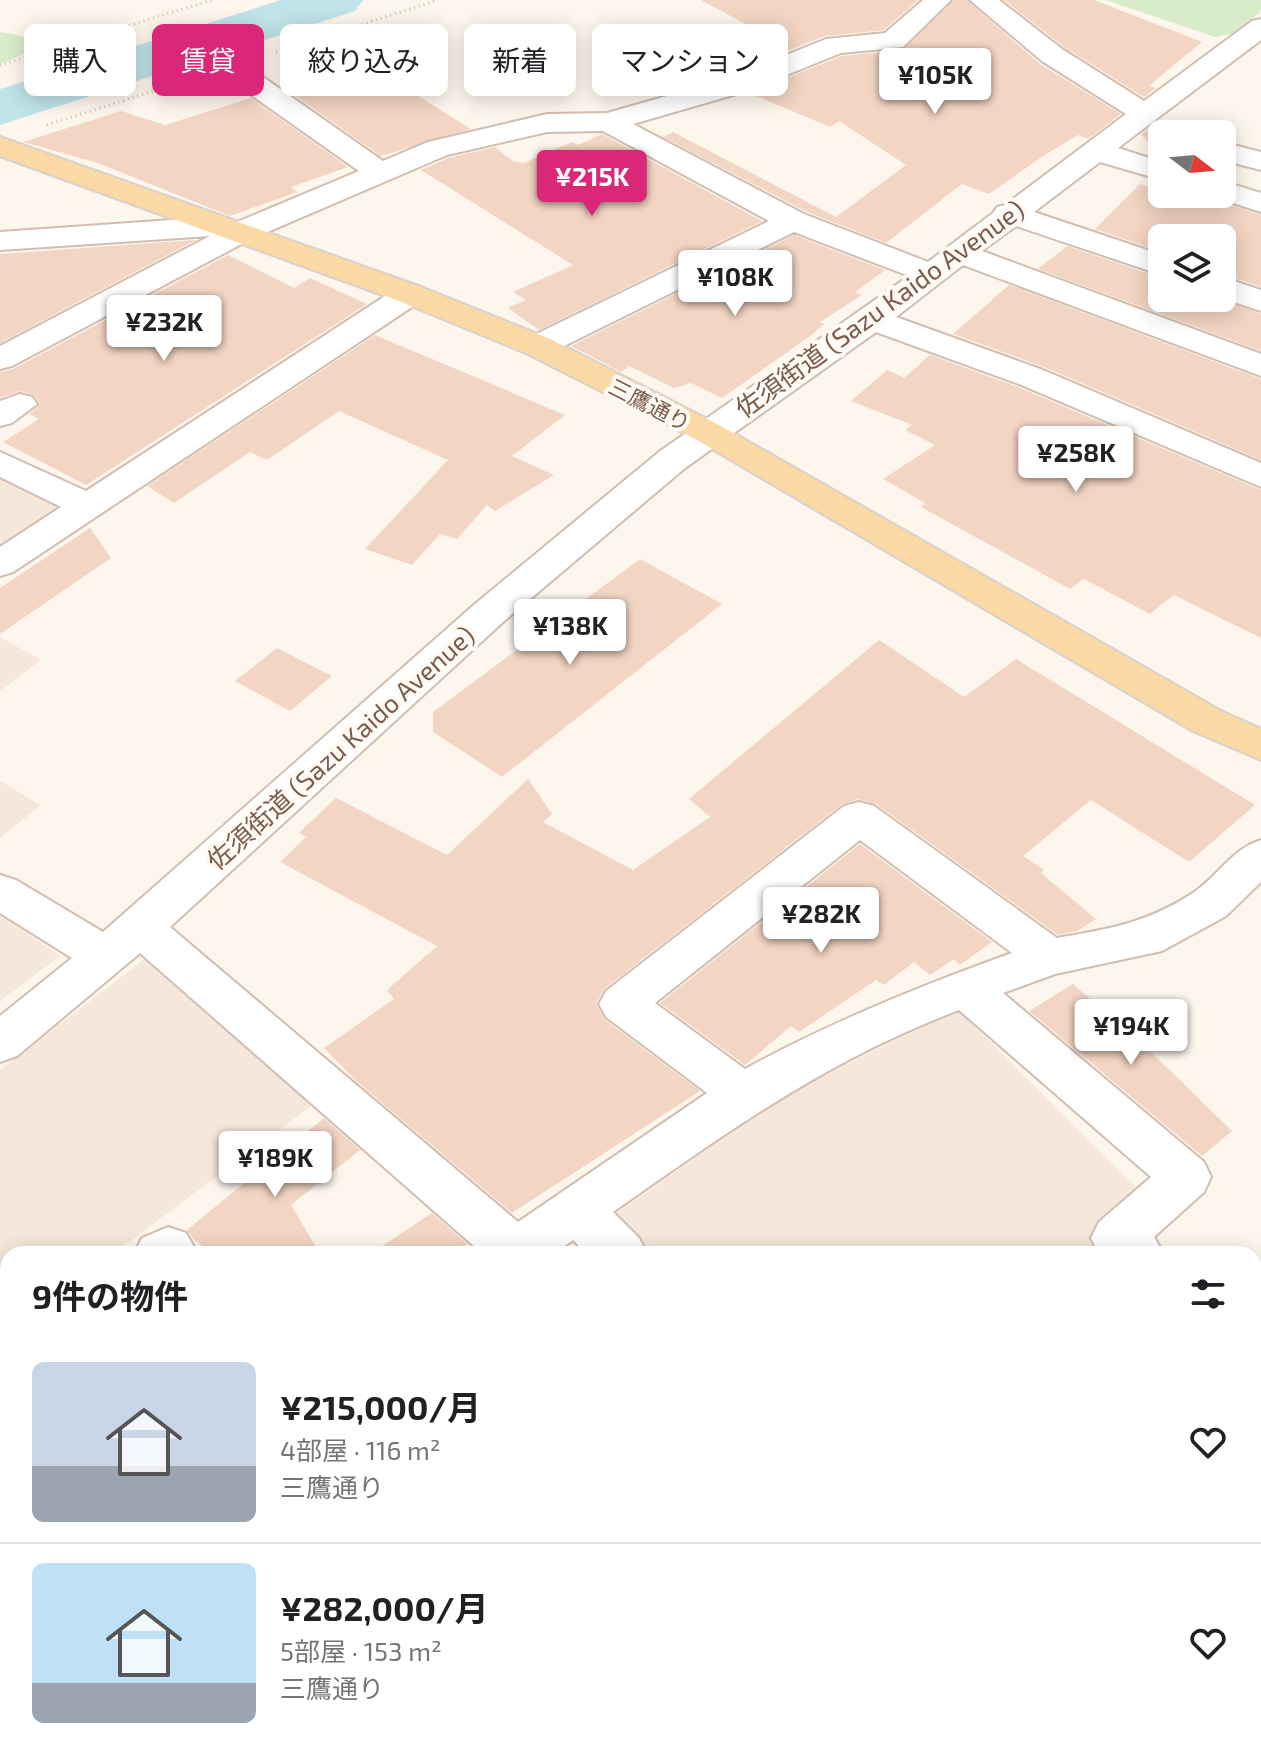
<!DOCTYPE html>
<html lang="ja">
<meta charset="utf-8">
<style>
:root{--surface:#fff;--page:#f2f2f2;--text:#202124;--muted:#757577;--line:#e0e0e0;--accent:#db2777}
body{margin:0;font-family:"Exo 2","Noto Sans JP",sans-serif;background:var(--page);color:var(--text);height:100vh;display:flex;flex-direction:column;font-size:30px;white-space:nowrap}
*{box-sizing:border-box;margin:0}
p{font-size:26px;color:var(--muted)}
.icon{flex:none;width:44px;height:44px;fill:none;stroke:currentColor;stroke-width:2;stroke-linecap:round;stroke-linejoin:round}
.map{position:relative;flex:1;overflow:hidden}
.panel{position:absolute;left:0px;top:1246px;width:1262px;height:514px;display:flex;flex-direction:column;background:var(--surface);border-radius:24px 24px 0 0;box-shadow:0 4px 20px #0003}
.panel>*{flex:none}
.top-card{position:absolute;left:24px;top:24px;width:800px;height:72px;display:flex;gap:16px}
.needle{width:52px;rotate:106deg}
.controls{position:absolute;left:1148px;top:120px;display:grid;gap:16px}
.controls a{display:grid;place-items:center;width:88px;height:88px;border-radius:12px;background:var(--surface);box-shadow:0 4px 20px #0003;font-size:40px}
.price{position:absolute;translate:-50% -68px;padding:0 18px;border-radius:8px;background:#fff;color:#222;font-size:26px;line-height:52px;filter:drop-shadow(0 2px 4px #0008)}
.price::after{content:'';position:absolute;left:50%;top:48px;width:24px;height:18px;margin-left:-12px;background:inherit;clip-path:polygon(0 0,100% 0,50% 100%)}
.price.active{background:var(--accent);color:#fff}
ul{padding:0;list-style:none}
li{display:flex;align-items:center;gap:24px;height:200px;padding:0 32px}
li+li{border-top:2px solid var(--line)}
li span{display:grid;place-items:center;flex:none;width:224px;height:160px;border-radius:12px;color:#555}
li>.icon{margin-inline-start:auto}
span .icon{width:96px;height:96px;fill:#fffc;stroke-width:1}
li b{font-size:34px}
h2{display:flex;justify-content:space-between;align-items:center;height:96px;padding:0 32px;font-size:34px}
.pill{padding:0 28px;border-radius:12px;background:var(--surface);box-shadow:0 4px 20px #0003;font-size:28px;line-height:72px}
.pill.active{background:var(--accent);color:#fff}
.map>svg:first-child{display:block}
</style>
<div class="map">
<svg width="1261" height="1759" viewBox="0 0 1261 1759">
<rect width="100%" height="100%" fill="#fdf6ec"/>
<!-- residential -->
<path fill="#f5e8da" d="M0 475 69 508 0 553Z
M0 637 41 660 0 691Z
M0 781 41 805 0 838Z
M0 914 60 956 0 1001Z
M156 950 311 1106 113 1254H8V1326L0 1329V1070Z
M957 1009 1147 1198 1118 1254H640L607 1220 780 1098Z
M8 1383V1752H555L474 1759H0V1388Z"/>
<!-- green -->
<path fill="#d8ecc9" d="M1106 0H1261V11L1235 33 1215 37Z
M0 32 53 42 0 64Z"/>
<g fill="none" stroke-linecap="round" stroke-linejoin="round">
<!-- stream -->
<path fill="#a5d3da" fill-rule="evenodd" d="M1261 1283V1306L1254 1308V1285Z
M596 1752H646L643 1759H593Z"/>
<!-- river -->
<path fill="#bfe3e8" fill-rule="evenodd" d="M281 0H363L355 11 0 125V89Z"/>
</g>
<!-- building -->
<path fill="#f3d5c3" d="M701 0H918L884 30 825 36 715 79 691 69 777 41Z
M954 0H967L1040 64 1121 114 1088 139 1078 135 1046 154 989 194 962 184 886 243 805 211 663 137 673 132 836 217 906 165 839 121 830 127 749 93 842 56 903 50Z
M1004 0H1094L1202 42 1149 86 1156 88 1144 97 1064 47Z
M338 47 362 66 367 64 471 129 381 156 284 88 309 80 286 62Z
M251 98 348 167 291 187 297 192 230 216 98 163 23 142 121 111 165 125Z
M1162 119V159L1141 134Z
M602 134 762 221 539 330 508 308 526 300 513 292 573 265 421 170 448 158 495 147 513 161 524 163 572 142 578 145Z
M1140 184 1208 206 1215 200 1261 215V287L1222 274V238H1162V252L1095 229Z
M794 235 885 270 855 292 862 295 820 322 824 324 810 336 722 398 691 383 674 388 629 366 621 372 571 346Z
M196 240 0 343V254Z
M1067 246 1162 278V298H1219L1261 314V351L1038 269Z
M228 255 294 288 310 278 367 304 86 485 3 442 39 419 29 414 40 404 34 395 21 391 0 398V372L13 369Z
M1009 285 1261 379V460L1044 367 953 334Z
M375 335 565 415 512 456 554 475 495 511 487 505 457 539 440 534 412 565 365 549 448 460 339 411 267 460 250 452 174 503 147 486Z
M930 355 1018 387 1261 490V638L1174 595 1150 614 1084 579 1070 589 921 507 925 503 883 479 935 445 905 430 912 425 851 401 887 370 904 378Z
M90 528 111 558 0 634V588Z
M640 559 722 604 502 777 433 732V712Z
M879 640 964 697 1016 659 1255 805 1189 862 1091 800 1023 856 1044 870 1041 873 1096 919 1077 931 1058 935 876 804 858 799 842 804 604 989 596 1003 604 1019 700 1091 512 1213 355 1080 324 1048 394 999 387 990 437 946 280 862 306 837 299 833 336 798 447 855 528 779 552 814 543 822 633 870 710 817 689 799Z
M277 648 332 676 290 711 235 681Z
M860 844 992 942 960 965 954 959 930 975 914 962 884 985 876 980 799 1032 791 1026 745 1065 660 1003Z
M1073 984 1157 1058 1232 1131 1202 1156 1029 1011Z
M324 1118 360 1150 291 1205 320 1254H214L194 1240 187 1230Z
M432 1213 467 1244 453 1254H370Z"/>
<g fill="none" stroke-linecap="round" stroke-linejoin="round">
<defs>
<path id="minor" d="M923 0H951L903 47 841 53 747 91 633 124 804 214 928 262 993 213 997 207 1005 205 1126 114 1042 61 970 0H999L1062 49 1144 101 1252 21 1261 19V40L1118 148 1162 162V180L1100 162 1034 212 1162 255V275L1016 226 982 251 1261 354V376L963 265 896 317 1043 370 1261 463V487L1019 384 876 332 685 468 503 622 170 927 518 1222 707 1093 606 1017 599 1004 606 991 844 806 859 802 874 806 1057 938C1109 929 1147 923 1193 893 1217 877 1232 849 1261 840V882L1226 916 1162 951 1055 974 1003 993 1204 1162 1211 1177 1204 1192 1154 1237 1164 1254H1099L1091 1238 1099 1222 1151 1177 959 1010C827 1060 727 1132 613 1212L639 1238 647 1254H587L573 1240 554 1254H483L140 953 17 1056 0 1062V1016L72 958 0 913V875L16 880 103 932 475 604 659 452 909 276 794 232 550 353 538 356 526 353 521 346 526 339 769 221 603 131 547 132 447 155 249 240 12 366 0 369V346L210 236 0 250V232L215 217 226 219 230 225 359 171 220 73 216 67 220 61H240L383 161 428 142 547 114 607 113 727 79 826 39 885 33ZM860 840 1012 953C920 986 831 1022 745 1069L655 1003Z
M1222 142 1261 152V170L1222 160Z
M1222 181 1261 193V212L1211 196 1210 194H1222Z
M1222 277 1261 290V311L1222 298Z
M410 284 421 287 426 294 421 301 13 572 0 576V547L61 507 0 477V452L86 491 399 287Z
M20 394 32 397 37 404 12 423 0 426V401Z
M168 1227 186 1233 198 1254H134L142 1238Z
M8 1315V1364L0 1367V1318Z
M1261 1471V1527L1254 1530V1474Z
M1030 1752H1092L1089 1759H1027Z"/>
<path id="major" d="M0 137 421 287 550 339 721 426 1221 711 1261 729V760L1193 731 697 440 526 353 399 301 0 156Z"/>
</defs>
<!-- minor casing -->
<use href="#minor" stroke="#d1beb0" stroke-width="4"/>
<!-- major casing -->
<use href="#major" stroke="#dad1cd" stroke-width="4"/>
<!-- path -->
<path stroke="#d9b8a5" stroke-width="3" stroke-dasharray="1 4" stroke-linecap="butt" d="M276 52 438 0
M0 65 212 0
M47 125 197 77"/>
<!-- minor -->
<use href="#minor" fill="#fff" fill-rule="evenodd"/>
<!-- major -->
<use href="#major" fill="#fbd9a5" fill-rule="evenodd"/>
</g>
<g text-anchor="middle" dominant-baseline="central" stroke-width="8" stroke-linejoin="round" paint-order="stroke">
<!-- far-street labels -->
<g font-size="22" fill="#7a5c4d" stroke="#fffaf3">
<text transform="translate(650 404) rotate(27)">三鷹通り</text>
</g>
<!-- street labels -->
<g font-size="26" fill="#7a5c4d" stroke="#fffaf3">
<text transform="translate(879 308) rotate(-36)">佐須街道 (Sazu Kaido Avenue)</text>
<text transform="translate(340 747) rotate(-42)">佐須街道 (Sazu Kaido Avenue)</text>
</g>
</g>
</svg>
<div class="controls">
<a><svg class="needle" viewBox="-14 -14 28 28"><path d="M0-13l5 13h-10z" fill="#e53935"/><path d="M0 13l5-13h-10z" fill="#757577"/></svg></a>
<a><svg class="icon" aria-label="layers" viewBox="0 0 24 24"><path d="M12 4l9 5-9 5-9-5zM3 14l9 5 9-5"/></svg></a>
</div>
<b class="price" style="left:935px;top:116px">¥105K</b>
<b class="price active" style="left:592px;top:218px">¥215K</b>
<b class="price" style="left:735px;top:318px">¥108K</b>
<b class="price" style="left:164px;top:363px">¥232K</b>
<b class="price" style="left:1076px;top:494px">¥258K</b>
<b class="price" style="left:570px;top:667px">¥138K</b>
<b class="price" style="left:821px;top:955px">¥282K</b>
<b class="price" style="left:1131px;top:1067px">¥194K</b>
<b class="price" style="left:275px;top:1199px">¥189K</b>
<div class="top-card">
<a class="pill">購入</a>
<a class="pill active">賃貸</a>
<a class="pill">絞り込み</a>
<a class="pill">新着</a>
<a class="pill">マンション</a>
</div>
<section class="panel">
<h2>9件の物件<svg class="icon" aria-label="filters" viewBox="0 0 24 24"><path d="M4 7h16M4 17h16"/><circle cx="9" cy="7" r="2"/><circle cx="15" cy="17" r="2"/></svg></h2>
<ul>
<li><span style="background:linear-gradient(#c9d6e8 65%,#9aa5b1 0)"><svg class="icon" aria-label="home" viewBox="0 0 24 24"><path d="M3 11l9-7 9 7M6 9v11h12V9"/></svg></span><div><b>¥215,000/月</b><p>4部屋 · 116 m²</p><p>三鷹通り</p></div><svg class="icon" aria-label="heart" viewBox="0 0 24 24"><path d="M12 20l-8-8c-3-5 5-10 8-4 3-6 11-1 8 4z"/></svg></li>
<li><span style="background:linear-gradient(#bfe0f5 75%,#9aa5b1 0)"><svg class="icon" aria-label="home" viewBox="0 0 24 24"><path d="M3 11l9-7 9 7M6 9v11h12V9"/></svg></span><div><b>¥282,000/月</b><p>5部屋 · 153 m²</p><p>三鷹通り</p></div><svg class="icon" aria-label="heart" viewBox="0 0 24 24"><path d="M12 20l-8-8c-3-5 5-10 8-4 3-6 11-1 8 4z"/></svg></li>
</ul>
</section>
</div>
